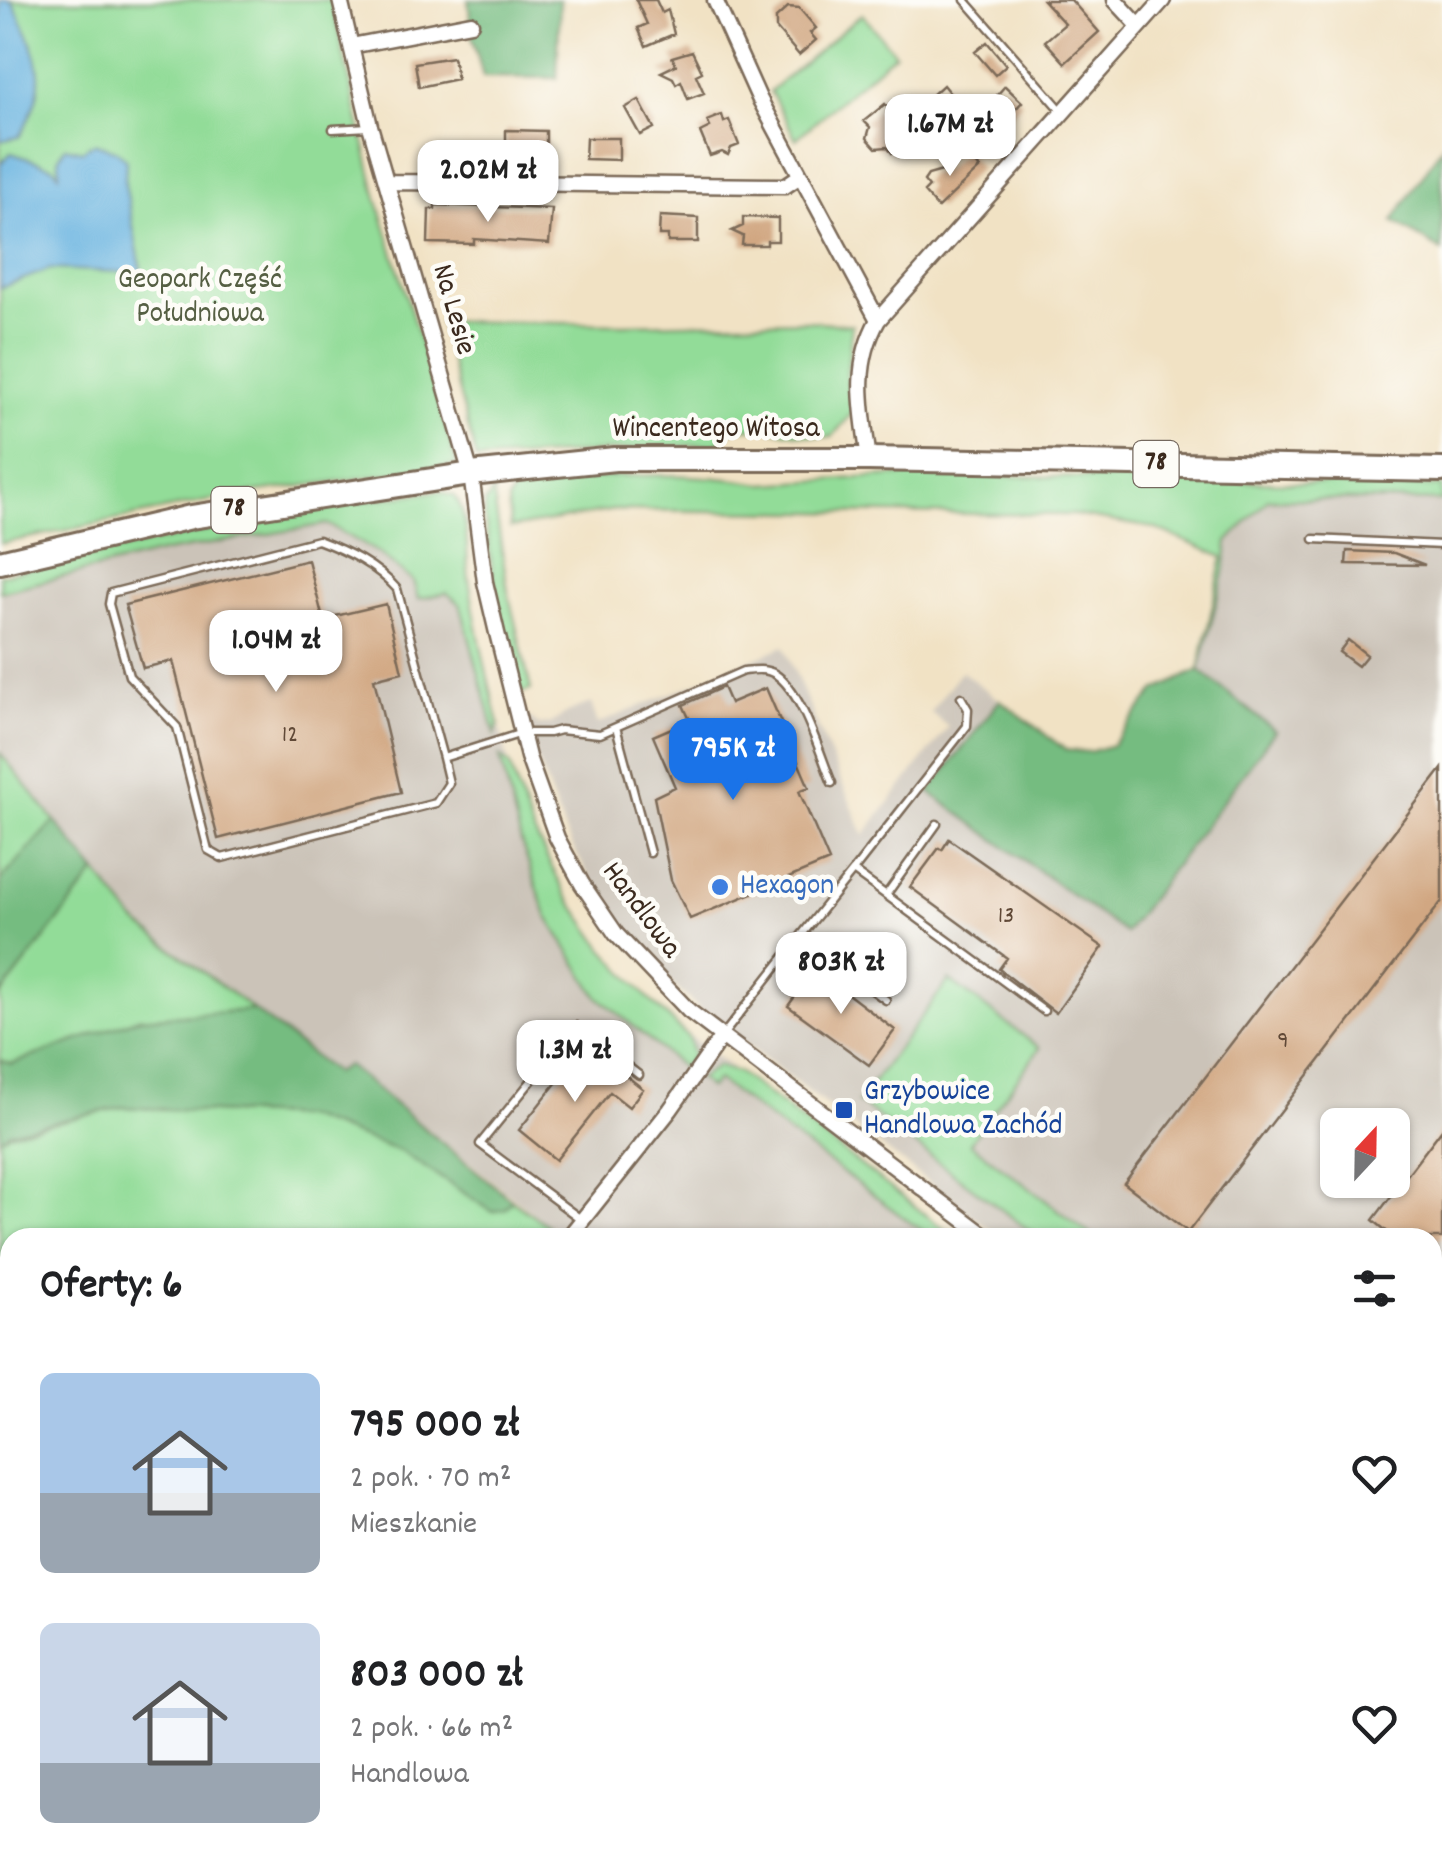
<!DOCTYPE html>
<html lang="pl">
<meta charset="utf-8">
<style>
:root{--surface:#fff;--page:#f2f2f2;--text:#202124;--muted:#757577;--accent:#1a73e8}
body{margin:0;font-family:Dekko,sans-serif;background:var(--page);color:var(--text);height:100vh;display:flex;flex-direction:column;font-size:38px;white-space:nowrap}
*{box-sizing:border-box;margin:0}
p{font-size:32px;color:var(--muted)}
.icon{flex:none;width:55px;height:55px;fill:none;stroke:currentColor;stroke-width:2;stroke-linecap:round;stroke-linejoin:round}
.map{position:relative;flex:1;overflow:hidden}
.drawer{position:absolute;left:0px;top:1228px;width:1442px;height:642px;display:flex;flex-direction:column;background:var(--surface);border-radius:30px 30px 0 0;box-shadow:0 2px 8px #0004}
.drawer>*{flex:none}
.needle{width:65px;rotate:22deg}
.fabs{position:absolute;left:1320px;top:1108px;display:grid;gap:20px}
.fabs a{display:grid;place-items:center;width:90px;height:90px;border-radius:15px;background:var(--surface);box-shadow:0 2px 8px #0004;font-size:50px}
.price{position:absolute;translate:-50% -85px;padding:0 22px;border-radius:20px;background:#fff;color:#222;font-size:32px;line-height:65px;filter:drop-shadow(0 2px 5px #0008)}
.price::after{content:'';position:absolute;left:50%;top:60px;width:30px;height:22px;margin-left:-15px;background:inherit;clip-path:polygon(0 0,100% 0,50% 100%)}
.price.on{background:var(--accent);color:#fff}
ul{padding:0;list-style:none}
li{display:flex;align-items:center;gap:30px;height:250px;padding:0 40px}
li span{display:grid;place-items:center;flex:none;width:280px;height:200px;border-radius:15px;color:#555}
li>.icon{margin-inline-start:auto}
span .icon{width:120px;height:120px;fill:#fffc;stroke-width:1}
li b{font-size:42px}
h2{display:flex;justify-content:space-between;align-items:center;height:120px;padding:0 40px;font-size:42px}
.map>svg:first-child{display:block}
</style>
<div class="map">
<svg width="1442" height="1869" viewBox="0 0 1442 1869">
<rect width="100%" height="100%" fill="#fdfcf7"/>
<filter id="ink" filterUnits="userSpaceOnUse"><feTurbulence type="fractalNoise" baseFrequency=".01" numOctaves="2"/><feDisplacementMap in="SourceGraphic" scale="20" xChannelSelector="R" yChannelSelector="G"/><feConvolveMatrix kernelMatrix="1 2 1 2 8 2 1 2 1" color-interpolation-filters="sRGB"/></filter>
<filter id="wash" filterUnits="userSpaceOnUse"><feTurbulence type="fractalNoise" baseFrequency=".0048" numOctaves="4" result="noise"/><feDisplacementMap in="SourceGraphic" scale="40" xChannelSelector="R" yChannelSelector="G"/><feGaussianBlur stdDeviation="2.25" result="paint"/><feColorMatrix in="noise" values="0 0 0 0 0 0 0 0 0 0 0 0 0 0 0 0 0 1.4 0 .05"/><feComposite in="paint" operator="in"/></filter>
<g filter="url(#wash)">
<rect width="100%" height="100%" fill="#f1e2c4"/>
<!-- industrial -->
<path fill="#cbc3b8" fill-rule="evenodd" d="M1268 499 1442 501V1560L1432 1553V1238L1001 1237 702 1011 673 985 622 927 598 893 567 836 537 758 526 716 539 725 550 724 574 709 591 703 598 724 784 646 864 835 948 727 930 712 961 671 1000 700 929 793 1275 732 1199 670 1225 569 1228 542ZM1338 1125H1392V1180H1338Z
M327 523 377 552 413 581 418 599 447 593 473 602 480 645 509 764 531 826 565 892 603 947 655 1006 691 1037 957 1237H563L347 1065 336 1073 136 922 0 753V592L165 552Z
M10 1306V1789L0 1780V1309Z
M1433 1584 1442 1589V1869H0V1816L10 1820V1860H1432Z"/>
<!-- green -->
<path fill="#92dc98" stroke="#66835b" stroke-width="2.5" d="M0 0H331L377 198 457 465 236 495 0 544Z
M862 14 895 53 796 139 770 91Z
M440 321 623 324 808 321 852 325 847 375 852 413 832 437C806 438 748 421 729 432 724 435 721 440 717 444L477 460Z
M923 474 1442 486V501L1268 499 1228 542 1225 569 1199 670 1223 557 1154 528 1075 515 614 510 510 528 508 501 516 485C597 476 681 469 762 484Z
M439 491 455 496C471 522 465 550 469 579 476 628 487 676 499 724L495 734 460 604 447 593 418 599 413 581 377 552 327 524 165 552 0 592V575L326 505Z
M493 491 508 592 531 690 521 693 496 595 485 522V503Z
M0 753 55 821 0 881Z
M500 757 509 764 531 826 565 893 603 948 647 997 689 1038 693 1056 683 1068 597 996 547 916 521 842Z
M96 872 136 922 254 1010 139 1018 12 1064 0 1060V996Z
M949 980 1040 1048 970 1143 1094 1237H1038L858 1102Z
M717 1066 738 1072 955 1237H930L717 1080 710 1088 699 1079Z
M122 1107 306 1117 400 1151 493 1212 505 1209 512 1200 548 1226 539 1238H10V1264L0 1267V1139L10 1133Z"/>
<!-- forest -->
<path fill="#75bc80" stroke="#58734f" stroke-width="2.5" d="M468 0H560L557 78 483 77 472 36Z
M1442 146V251L1393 221Z
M1199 670 1275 731 1125 933 929 792 1000 700 1066 750 1089 752 1112 745 1155 691Z
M55 821 96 872 0 996V881Z
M254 1010 335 1073 347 1065 512 1200 505 1209 493 1212 400 1151 306 1117 122 1107 10 1132 0 1139V1060L12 1064 139 1018Z"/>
<!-- water -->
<path fill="#67b3e0" stroke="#516e7f" stroke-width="2.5" d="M0 0H9L14 4C40 60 52 81 19 137L0 141Z
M94 143 117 151 126 160 125 184 142 273 50 269 0 288V164L11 153 53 167 59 174V157L65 147 82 151Z"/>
<g id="blocks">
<!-- building -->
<path fill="#d1a782" d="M636 0H656L662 13 668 10 674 34 646 46 638 28 647 24Z
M1043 0H1071L1099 32 1065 63 1045 41 1065 24Z
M788 7 799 8 816 28 810 33 816 40 799 55 776 28V18Z
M987 42 1006 65 995 75 975 52Z
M692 51 702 72 696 75 704 93 688 99 681 81 676 84 673 78 661 72 676 65 672 57Z
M453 57 457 79 419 87 415 63Z
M943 85 961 107 950 116 932 95Z
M1005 86 1022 102 992 135 975 120Z
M639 100 654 128 640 135 625 108Z
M885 104 903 125 912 117 929 137 917 147 910 138 892 153 887 147 876 148 867 138 870 127 864 121Z
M722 115 724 122 729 120 739 145 731 148 728 155 722 152 710 156 700 132 710 127 707 121Z
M506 130 546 131V153L506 154Z
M586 138H619V160L585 159Z
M966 151 980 168 938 208 924 192 929 187 924 181 928 175 942 171Z
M435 205 552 209 549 244 474 239V244L428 243 429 209H435Z
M660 216 698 218V242H668V235H659Z
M743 217 778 218V241H767V245H742L743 236 732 231 743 226Z
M1347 551 1394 553 1425 565 1346 564Z
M308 560 323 619 386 604 402 672 374 679 401 792 218 839 173 661 143 668 125 605Z
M1348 640 1367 655 1358 666 1339 652Z
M723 687 730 703 766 688 809 787 799 791 829 861 690 919 671 880 654 797 675 787 653 736 690 720 683 705Z
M1442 769V901L1188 1232 1124 1183Z
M949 839 1103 947 1056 1013 999 969 1007 958 910 887 939 848 942 850Z
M815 969 895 1030 869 1065 788 1006Z
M605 1059 643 1089 629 1107 610 1092 556 1160 519 1130 572 1063 590 1078Z
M1442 1129V1238H1395L1373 1220Z"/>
</g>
</g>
<g filter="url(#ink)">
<use href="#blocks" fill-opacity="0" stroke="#7b6a58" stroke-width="2.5"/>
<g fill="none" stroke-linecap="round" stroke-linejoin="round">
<defs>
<path id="lane" d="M965 0 1062 111
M333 129 369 127
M1314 539 1442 545
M616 727 650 853
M443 758 449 783 436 803 222 858 208 850 177 727 129 676 109 604 111 593 318 540C347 551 376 565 397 589L443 758 522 733H549L560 730 600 734 743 671C753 670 766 668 775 674 802 691 820 754 832 783
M853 871 967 726 968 709 961 697
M886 895 1044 1011
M800 937 853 871 886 895 937 824
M723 1035 800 937 886 1000
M582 1220 480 1144 576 1026 639 1075
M1432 1291 1442 1298
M1432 1408 1442 1415
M1432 1525 1442 1512
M1432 1684 1442 1692
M0 1707 10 1695
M555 1860 567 1869
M1142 1860 1154 1869
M1401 1860 1413 1869
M411 1869 418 1860"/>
<path id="street" d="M340 0 370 126 471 474 485 582 497 633 528 757 557 838 582 884 616 934 689 1011 988 1238
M715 0 759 98 878 320
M1115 0 1139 26
M351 46 471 23
M387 182 785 186 800 176
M869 459C862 409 852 366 878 320L1163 0
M568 1238 670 1110 722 1036
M0 1292 10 1290
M1432 1565 1442 1571
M0 1799 10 1805
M91 1860 103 1869"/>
<path id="primary" d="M0 562 191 517 471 474 615 459H869L1442 470"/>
</defs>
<!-- lane casing -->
<use href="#lane" stroke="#7b6a58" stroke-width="11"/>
<!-- street casing -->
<use href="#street" stroke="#7b6a58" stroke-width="19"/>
<!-- primary casing -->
<use href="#primary" stroke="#7b6a58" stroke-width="28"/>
<!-- lane -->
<use href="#lane" stroke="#fff" stroke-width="6"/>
<!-- street -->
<use href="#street" stroke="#fff" stroke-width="14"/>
<!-- primary -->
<use href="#primary" stroke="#fff" stroke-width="22"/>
</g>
</g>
<!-- markers -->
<circle fill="#3f7fe0" stroke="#fdfcf7" stroke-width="4" cx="720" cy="887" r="10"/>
<rect fill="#1a4fb4" stroke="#fdfcf7" stroke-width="4" x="834" y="1100" width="20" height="20" rx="5"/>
<g text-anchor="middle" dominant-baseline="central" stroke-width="9" stroke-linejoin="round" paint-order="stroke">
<!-- number labels -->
<g font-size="25" fill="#604937">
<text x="290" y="736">12</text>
<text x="1006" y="917">13</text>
<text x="1283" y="1042">9</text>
</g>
<!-- shield labels -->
<g fill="#fdfcf7" stroke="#75695f" stroke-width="2.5">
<rect x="1133.5" y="441" width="45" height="46" rx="8"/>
<rect x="211.5" y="487" width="45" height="46" rx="8"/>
</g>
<g font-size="28" font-weight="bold" fill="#3b2a1e">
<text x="1156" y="464">78</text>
<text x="234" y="510">78</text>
</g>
<!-- park labels -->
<g font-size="30" fill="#555f43" stroke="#fdfcf7">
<text x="200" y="281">Geopark Część<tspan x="200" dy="34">Południowa</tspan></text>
</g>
<!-- street labels -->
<g font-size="30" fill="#3b2a1e" stroke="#fdfcf7">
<text transform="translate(452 310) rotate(74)">Na Lesie</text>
<text x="716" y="430">Wincentego Witosa</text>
<text transform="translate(640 911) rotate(53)">Handlowa</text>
</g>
<!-- shop labels -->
<g font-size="30" fill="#366cbe" stroke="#fdfcf7" text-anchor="start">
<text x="740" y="887">Hexagon</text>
</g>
<!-- transit labels -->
<g font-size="30" fill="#164399" stroke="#fdfcf7" text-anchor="start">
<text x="864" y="1093">Grzybowice<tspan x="864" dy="34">Handlowa Zachód</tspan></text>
</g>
</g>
</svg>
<div class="fabs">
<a><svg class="needle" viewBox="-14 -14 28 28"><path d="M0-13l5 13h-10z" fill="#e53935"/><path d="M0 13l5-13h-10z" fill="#757577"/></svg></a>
</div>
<b class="price" style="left:950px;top:179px">1.67M zł</b>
<b class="price" style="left:488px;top:225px">2.02M zł</b>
<b class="price" style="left:276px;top:695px">1.04M zł</b>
<b class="price on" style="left:733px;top:803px">795K zł</b>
<b class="price" style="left:841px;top:1017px">803K zł</b>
<b class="price" style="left:575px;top:1105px">1.3M zł</b>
<section class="drawer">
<h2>Oferty: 6<svg class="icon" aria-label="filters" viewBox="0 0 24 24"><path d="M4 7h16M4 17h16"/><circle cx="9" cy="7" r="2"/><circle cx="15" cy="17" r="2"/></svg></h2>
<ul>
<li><span style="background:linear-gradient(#a9c7e8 60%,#9aa5b1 0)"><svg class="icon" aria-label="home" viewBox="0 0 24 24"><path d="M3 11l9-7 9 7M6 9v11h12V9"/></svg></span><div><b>795 000 zł</b><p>2 pok. · 70 m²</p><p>Mieszkanie</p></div><svg class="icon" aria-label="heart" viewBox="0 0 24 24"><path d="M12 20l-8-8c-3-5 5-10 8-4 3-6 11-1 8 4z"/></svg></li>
<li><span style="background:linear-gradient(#c9d6e8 70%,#9aa5b1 0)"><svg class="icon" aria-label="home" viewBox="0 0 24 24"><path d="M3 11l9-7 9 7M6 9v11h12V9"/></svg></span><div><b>803 000 zł</b><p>2 pok. · 66 m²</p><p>Handlowa</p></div><svg class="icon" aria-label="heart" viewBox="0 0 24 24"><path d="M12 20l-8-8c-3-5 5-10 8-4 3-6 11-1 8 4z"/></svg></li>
</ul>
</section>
</div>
